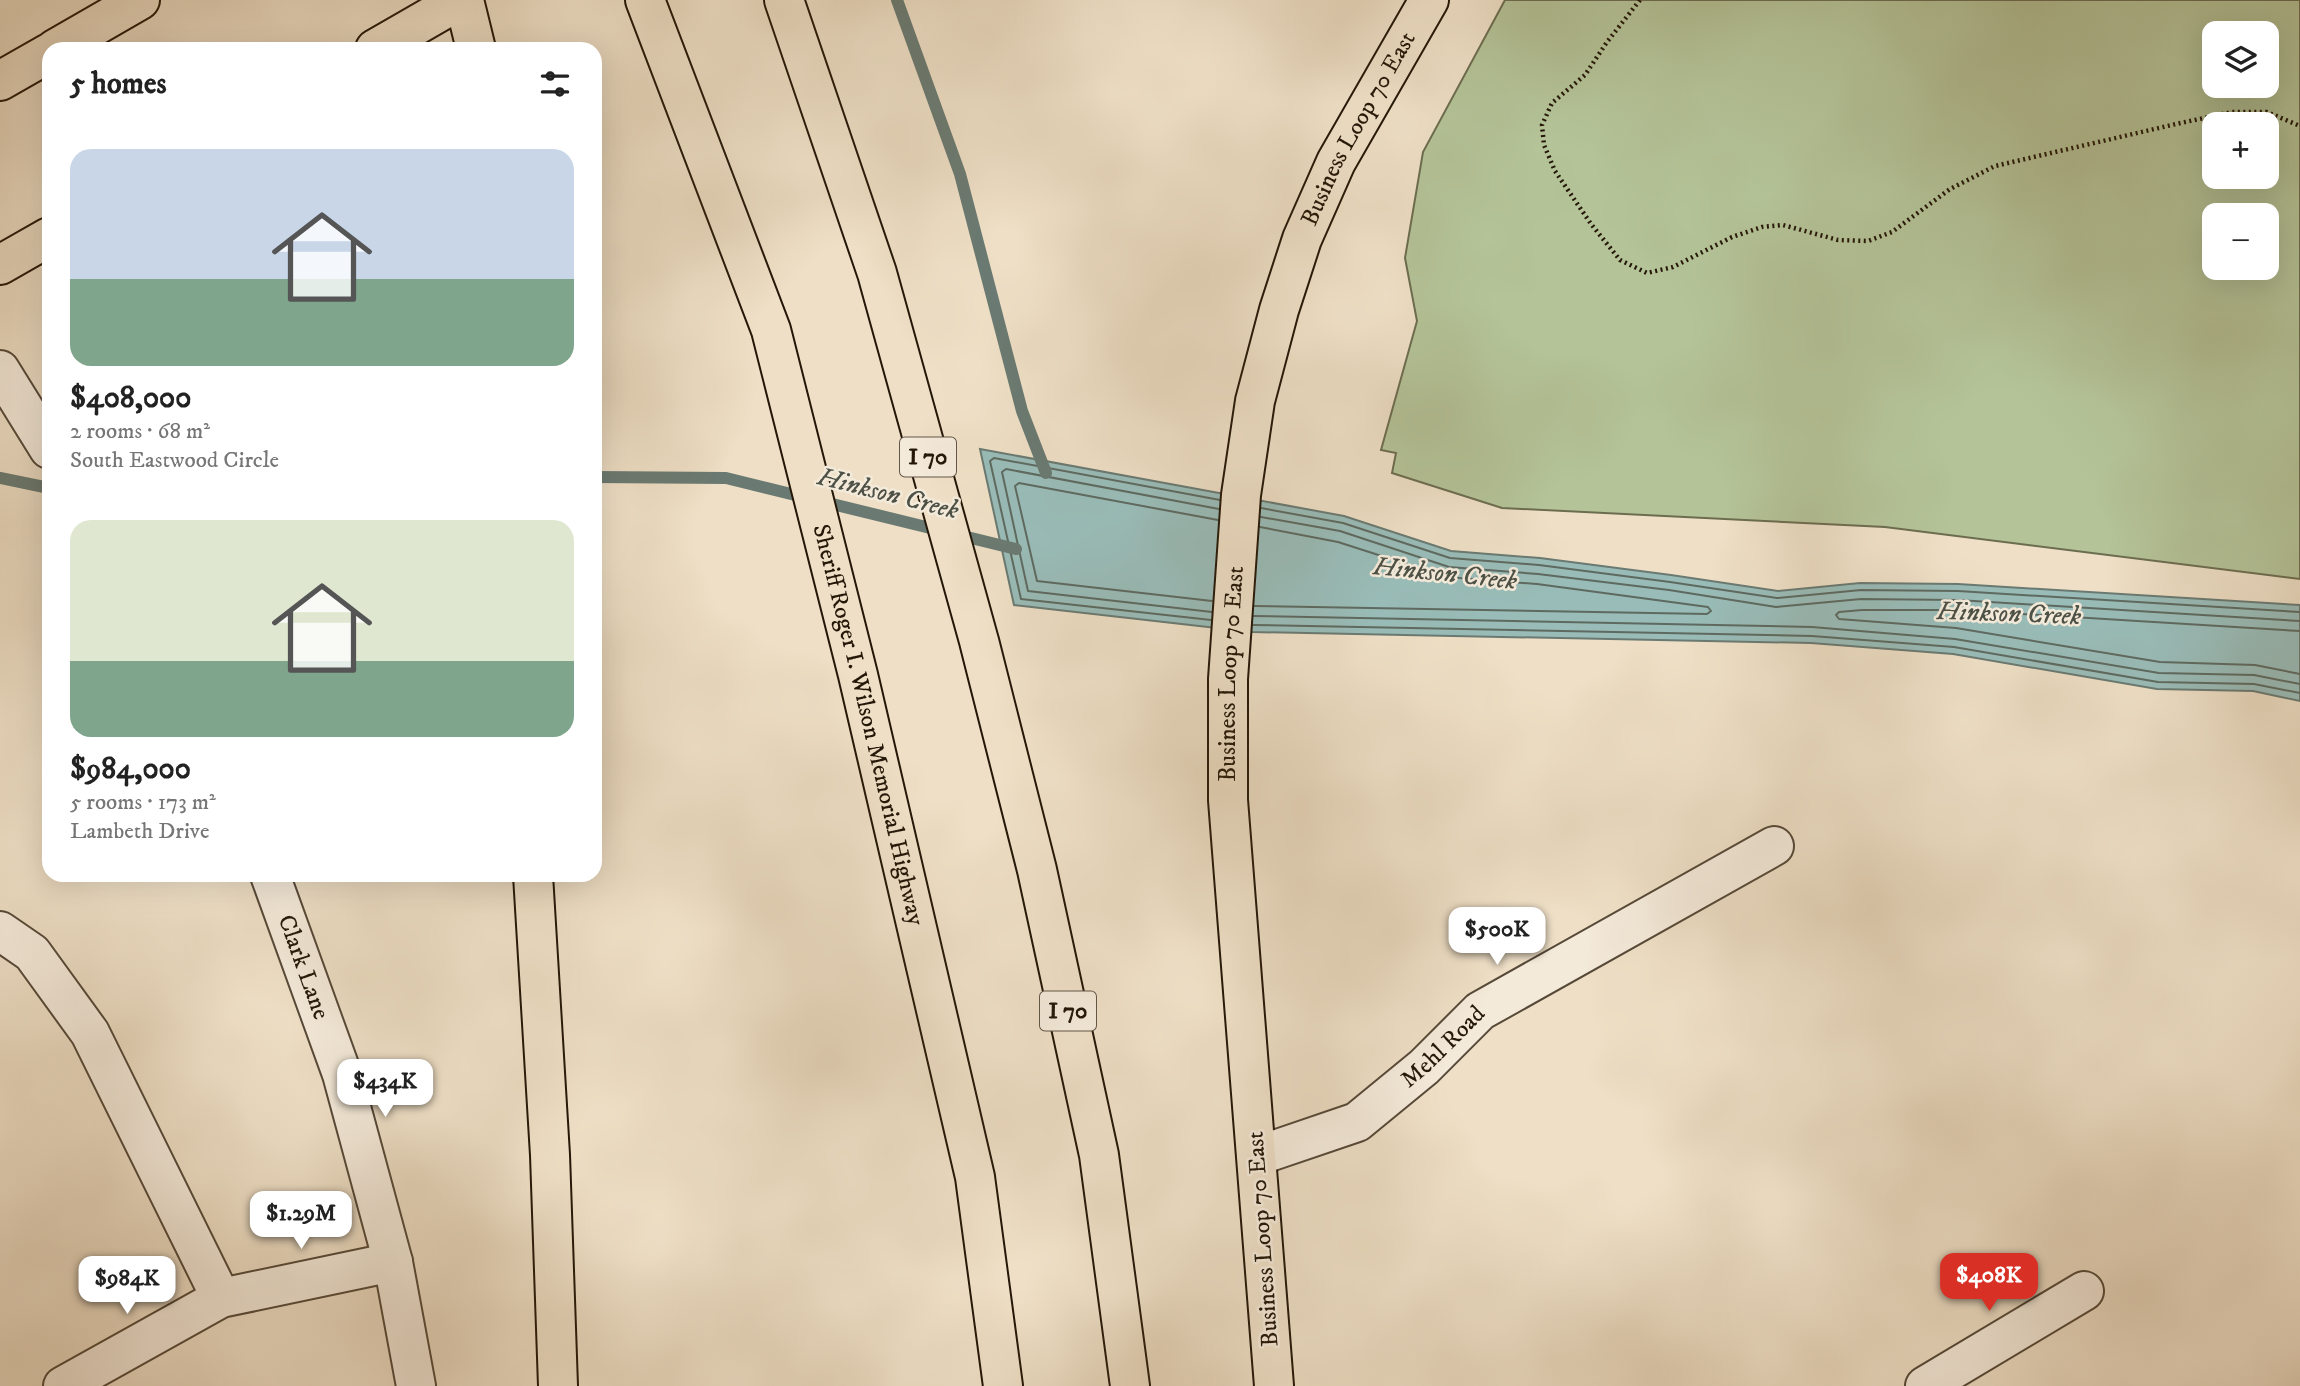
<!DOCTYPE html>
<meta charset="utf-8">
<style>
:root{--surface:#fff;--page:#f2f2f2;--text:#222;--muted:#767676;--accent:#d93025}
body{margin:0;font-family:"IM FELL DW Pica",serif;background:var(--page);color:var(--text);height:100vh;display:flex;flex-direction:column;font-size:26px;white-space:nowrap}
*{box-sizing:border-box;margin:0}
p{font-size:23px;color:var(--muted)}
.icon{flex:none;width:38px;height:38px;fill:none;stroke:currentColor;stroke-width:2;stroke-linecap:round;stroke-linejoin:round}
.map{position:relative;flex:1;overflow:hidden}
.panel{position:absolute;left:42px;top:42px;width:560px;height:840px;display:flex;flex-direction:column;background:var(--surface);border-radius:21px;box-shadow:0 7px 28px #0002}
.panel>*{flex:none}
.tools{position:absolute;left:2202px;top:21px;display:grid;gap:14px}
.tools a{display:grid;place-items:center;width:77px;height:77px;border-radius:14px;background:var(--surface);box-shadow:0 7px 28px #0002;font-size:35px}
.price{position:absolute;translate:-50% -60px;padding:0 16px;border-radius:14px;background:#fff;color:#222;font-size:23px;line-height:46px;filter:drop-shadow(0 2px 4px #0008)}
.price::after{content:'';position:absolute;left:50%;top:42px;width:21px;height:16px;margin-left:-10px;background:inherit;clip-path:polygon(0 0,100% 0,50% 100%)}
.price.current{background:var(--accent);color:#fff}
ul{padding:0;list-style:none}
li{display:grid;align-content:center;gap:14px;height:371px;padding:0 28px}
li span{display:grid;place-items:center;height:217px;border-radius:21px;color:#555}
li>.icon{margin-inline-start:auto}
span .icon{width:126px;height:126px;fill:#fffc;stroke-width:1}
li b{font-size:30px}
h2{display:flex;justify-content:space-between;align-items:center;height:84px;padding:0 28px;font-size:30px}
.map>svg:first-child{display:block}
</style>
<div class="map">
<svg width="2300" height="1386" viewBox="0 0 2300 1386">
<rect width="100%" height="100%" fill="#eedfc6"/>
<filter id="stains"><feTurbulence type="fractalNoise" baseFrequency=".00286" numOctaves="4"/><feColorMatrix values="0 0 0 0 .2 0 0 0 0 .09 0 0 0 0 .02 0 0 0 .5 -.17"/></filter>
<radialGradient id="worn" r=".72"><stop offset=".6" stop-color="#630" stop-opacity="0"/><stop offset="1" stop-color="#630" stop-opacity=".3"/></radialGradient>
<!-- green -->
<path fill="#b4c398" stroke="#6c6d50" stroke-width="2" fill-rule="evenodd" d="M1505 0H2300V579L1885 527 1502 508 1392 473 1396 453 1381 450 1417 321 1405 258 1423 152ZM2214 33H2266V86H2214ZM2214 124H2266V177H2214ZM2266 215V268H2214V215Z"/>
<!-- water -->
<path fill="#99bcb8" stroke="#6a7a72" stroke-width="2" d="M980 449 1344 516 1451 551 1540 558 1671 575 1778 591 1860 583 1958 584 2300 605V701L2253 691 2157 689 1953 654 1811 643 1252 632 1014 605Z"/>
<g fill="none" stroke-linecap="round" stroke-linejoin="round">
<!-- shore -->
<path stroke="#5e6a60" stroke-width="2" d="M1261 508 1343 523 1450 558 1539 565 1670 582 1777 598 1861 590 1958 591 2300 612
M1261 517 1340 531 1449 567 1538 574 1669 590 1776 607 1861 599 1958 600 2300 621
M1212 601 1037 581 1015 486 1019 483 1218 520
M1254 606 1707 614 1711 611 1708 607 1537 584 1447 577 1338 542 1260 527
M1212 612 1028 591 1002 472 1006 469 1219 509
M1253 616 1812 627 1955 639 2159 673 2254 675 2300 684
M1211 620 1021 599 990 461 994 458 1220 500
M1253 625 1812 636 1954 647 2158 682 2254 684 2300 693
M2300 631 1957 610H1862L1839 612 1836 615 1839 619 1956 628 2160 662 2255 665 2300 674"/>
<!-- stream -->
<path stroke="#6a7a72" stroke-width="12" d="M897 0 960 174 1022 411 1046 473
M595 477 726 478 1016 549
M0 478 49 488"/>
<defs>
<g id="minor">
<path d="M0 370 49 449"/>
<path id="s1" d="M270 875 342 1074 393 1262 416 1386"/>
<path d="M0 931 32 953 90 1033 221 1298"/>
<path id="s2" d="M1257 1156 1357 1122 1424 1067 1480 1011 1774 846"/>
<path d="M63 1386 221 1298 393 1262"/>
<path d="M1925 1386 2084 1291"/>
</g>
<g id="major">
<path id="s3" d="M1274 1386 1228 800V679L1241 495 1255 401 1279 310 1302 239 1336 162 1429 0"/>
</g>
<g id="highway">
<path d="M464 0 476 49"/>
<path id="s4" d="M645 0 771 330 858 675 975 1177 1003 1386"/>
<path d="M784 0 877 273 979 641 1037 870 1099 1155 1130 1386"/>
<path d="M55 49 140 0"/>
<path d="M375 49 460 0"/>
<path d="M0 81 49 53"/>
<path d="M0 265 49 237"/>
<path d="M533 875 550 1155 558 1386"/>
</g>
</defs>
<!-- minor casing -->
<use href="#minor" stroke="#564938" stroke-width="42"/>
<!-- major casing -->
<use href="#major" stroke="#241708" stroke-width="42"/>
<!-- highway casing -->
<use href="#highway" stroke="#241708" stroke-width="42"/>
<!-- path -->
<path stroke="#241708" stroke-width="4.5" stroke-dasharray="2 3.5" stroke-linecap="butt" d="M1640 0 1607 42 1585 75 1552 103 1542 125 1544 145 1555 171 1591 224 1620 260 1647 273 1673 267 1732 237 1762 227 1783 225 1838 240 1868 241 1892 232 1950 189 1995 166 2176 124 2232 112H2267L2300 126"/>
<!-- minor -->
<use href="#minor" stroke="#f4eada" stroke-width="38"/>
<!-- major -->
<use href="#major" stroke="#eedfc6" stroke-width="38"/>
<!-- highway -->
<use href="#highway" stroke="#eedfc6" stroke-width="38"/>
</g>
<g text-anchor="middle" dominant-baseline="central" stroke-width="5" stroke-linejoin="round" paint-order="stroke">
<!-- shield labels -->
<g fill="#f4eada" stroke="#625647" stroke-width="2">
<rect x="900" y="437.5" width="56" height="39" rx="5"/>
<rect x="1040" y="991.5" width="56" height="39" rx="5"/>
</g>
<g font-size="23" font-weight="bold" fill="#241708">
<text x="928" y="457">I 70</text>
<text x="1068" y="1011">I 70</text>
</g>
<!-- street labels -->
<g font-size="24" fill="#241708" stroke="#f4eada">
<text stroke="none"><textPath href="#s3" startOffset="1281">Business Loop 70 East</textPath></text>
<text stroke="none"><textPath href="#s3" startOffset="714">Business Loop 70 East</textPath></text>
<text stroke="none"><textPath href="#s4" startOffset="760">Sheriff Roger I. Wilson Memorial Highway</textPath></text>
<text stroke="none"><textPath href="#s1" startOffset="98">Clark Lane</textPath></text>
<text stroke="none"><textPath href="#s2" startOffset="220">Mehl Road</textPath></text>
<text transform="translate(1263 1239) rotate(-94)">Business Loop 70 East</text>
</g>
<!-- water labels -->
<g font-size="26" font-style="italic" fill="#4d5146" stroke="#f4eada">
<text transform="translate(888 494) rotate(14)">Hinkson Creek</text>
<text transform="translate(1445 574) rotate(6)">Hinkson Creek</text>
<text transform="translate(2009 614) rotate(2)">Hinkson Creek</text>
</g>
</g>
<rect width="100%" height="100%" filter="url(#stains)"/>
<rect width="100%" height="100%" fill="url(#worn)"/>
</svg>
<div class="tools">
<a><svg class="icon" aria-label="layers" viewBox="0 0 24 24"><path d="M12 4l9 5-9 5-9-5zM3 14l9 5 9-5"/></svg></a>
<a>+</a>
<a>−</a>
</div>
<b class="price" style="left:1497px;top:967px">$500K</b>
<b class="price" style="left:385px;top:1119px">$434K</b>
<b class="price" style="left:301px;top:1251px">$1.29M</b>
<b class="price current" style="left:1989px;top:1313px">$408K</b>
<b class="price" style="left:127px;top:1316px">$984K</b>
<section class="panel">
<h2>5 homes<svg class="icon" aria-label="filters" viewBox="0 0 24 24"><path d="M4 7h16M4 17h16"/><circle cx="9" cy="7" r="2"/><circle cx="15" cy="17" r="2"/></svg></h2>
<ul>
<li><span style="background:linear-gradient(#c9d6e8 60%,#7fa58c 0)"><svg class="icon" aria-label="home" viewBox="0 0 24 24"><path d="M3 11l9-7 9 7M6 9v11h12V9"/></svg></span><div><b>$408,000</b><p>2 rooms · 68 m²</p><p>South Eastwood Circle</p></div></li>
<li><span style="background:linear-gradient(#dfe7d0 65%,#7fa58c 0)"><svg class="icon" aria-label="home" viewBox="0 0 24 24"><path d="M3 11l9-7 9 7M6 9v11h12V9"/></svg></span><div><b>$984,000</b><p>5 rooms · 173 m²</p><p>Lambeth Drive</p></div></li>
</ul>
</section>
</div>
